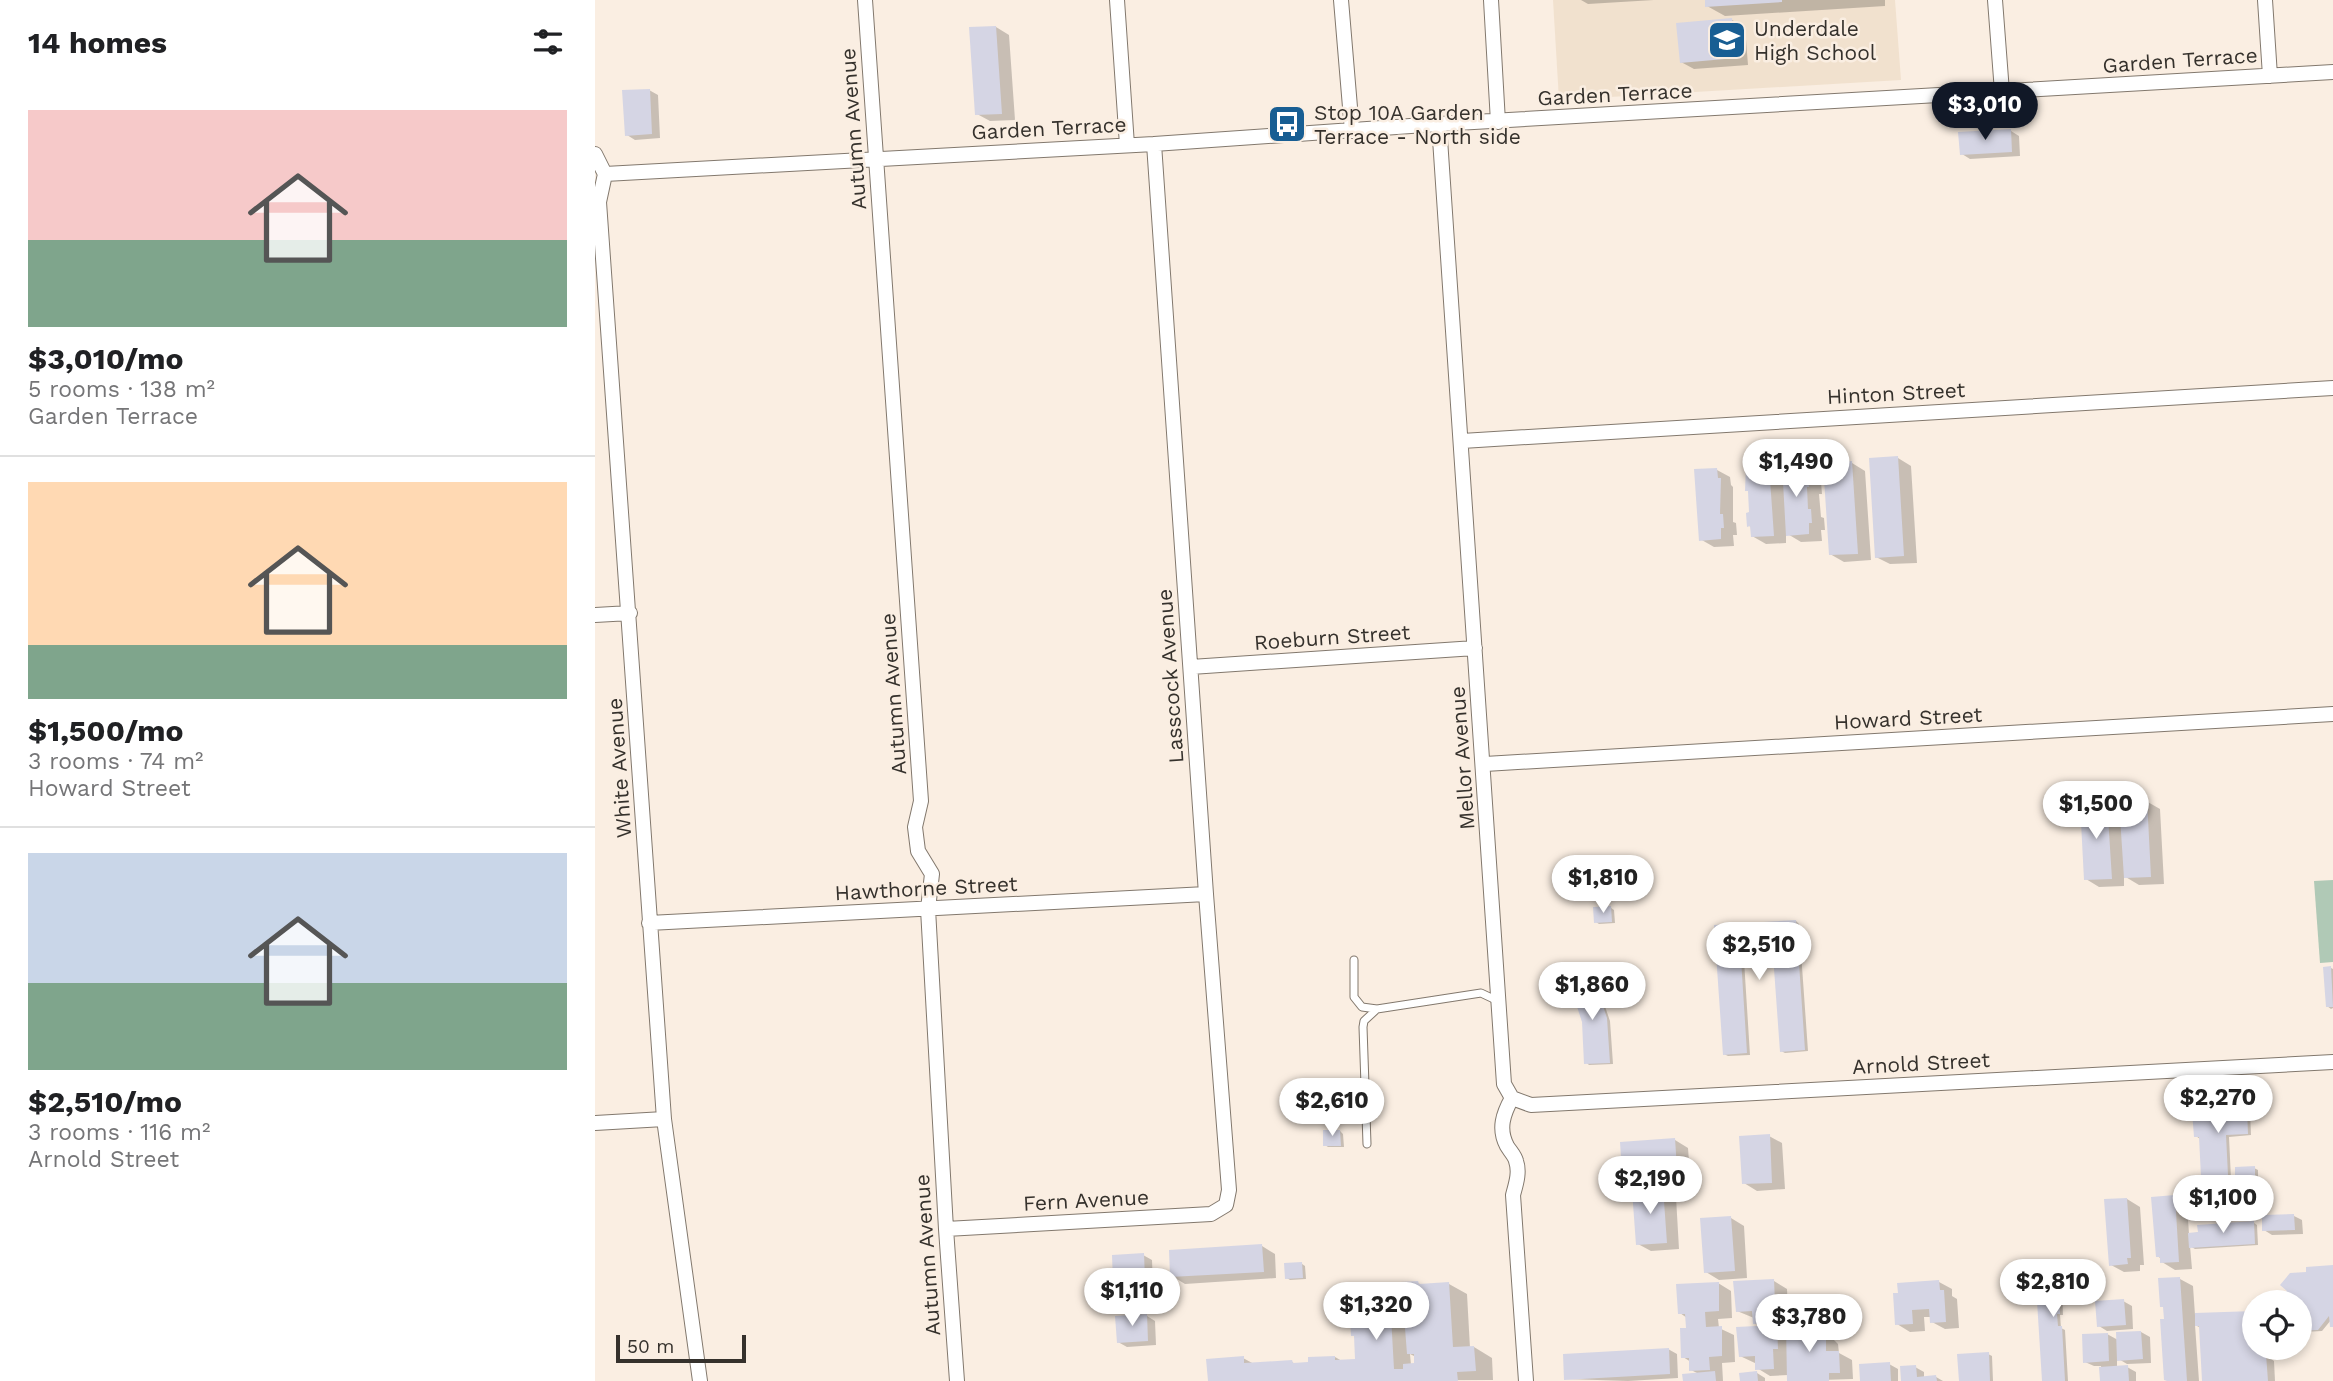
<!DOCTYPE html>
<meta charset="utf-8">
<style>
:root{--surface:#fff;--page:#f2f2f2;--text:#202124;--muted:#757577;--line:#e0e0e0;--accent:#111827}
body{margin:0;font-family:"Work Sans",sans-serif;background:var(--page);color:var(--text);height:100vh;display:flex;flex-direction:column;font-size:26px;white-space:nowrap}
*{box-sizing:border-box;margin:0}
p{font-size:23px;color:var(--muted)}
.icon{flex:none;width:38px;height:38px;fill:none;stroke:currentColor;stroke-width:2;stroke-linecap:round;stroke-linejoin:round}
.map{position:relative;flex:1;overflow:hidden}
.details{display:flex;flex-direction:column;background:var(--surface);width:595px}
.details>*{flex:none}
.buttons{position:absolute;left:1647px;top:1290px;display:grid;gap:14px}
.buttons a{display:grid;place-items:center;width:70px;height:70px;border-radius:50%;background:var(--surface);box-shadow:0 4px 10px #0003;font-size:35px}
.scale{position:absolute;left:21px;bottom:18px;width:130px;box-sizing:border-box;padding-left:7px;border:4px solid #35312c;border-top:0;font-size:19px;line-height:24px;white-space:nowrap;color:#35312c;-webkit-text-stroke:5px #faeee2;paint-order:stroke}
.price{position:absolute;translate:-50% -60px;padding:0 16px;border-radius:24px;background:#fff;color:#222;font-size:23px;line-height:46px;filter:drop-shadow(0 2px 4px #0008)}
.price::after{content:'';position:absolute;left:50%;top:42px;width:21px;height:16px;margin-left:-10px;background:inherit;clip-path:polygon(0 0,100% 0,50% 100%)}
.price.current{background:var(--accent);color:#fff}
ul{padding:0;list-style:none}
li{display:grid;align-content:center;gap:14px;height:371px;padding:0 28px}
li+li{border-top:2px solid var(--line)}
li span{display:grid;place-items:center;height:217px;border-radius:0px;color:#555}
li>.icon{margin-inline-start:auto}
span .icon{width:126px;height:126px;fill:#fffc;stroke-width:1}
li b{font-size:30px}
h2{display:flex;justify-content:space-between;align-items:center;height:84px;padding:0 28px;font-size:30px}
main{display:flex;flex:1;min-height:0}
.map>svg:first-child{display:block}
</style>
<main>
<section class="details">
<h2>14 homes<svg class="icon" aria-label="filters" viewBox="0 0 24 24"><path d="M4 7h16M4 17h16"/><circle cx="9" cy="7" r="2"/><circle cx="15" cy="17" r="2"/></svg></h2>
<ul>
<li><span style="background:linear-gradient(#f6c9c9 60%,#7fa58c 0)"><svg class="icon" aria-label="home" viewBox="0 0 24 24"><path d="M3 11l9-7 9 7M6 9v11h12V9"/></svg></span><div><b>$3,010/mo</b><p>5 rooms · 138 m²</p><p>Garden Terrace</p></div></li>
<li><span style="background:linear-gradient(#ffd9b3 75%,#7fa58c 0)"><svg class="icon" aria-label="home" viewBox="0 0 24 24"><path d="M3 11l9-7 9 7M6 9v11h12V9"/></svg></span><div><b>$1,500/mo</b><p>3 rooms · 74 m²</p><p>Howard Street</p></div></li>
<li><span style="background:linear-gradient(#c9d6e8 60%,#7fa58c 0)"><svg class="icon" aria-label="home" viewBox="0 0 24 24"><path d="M3 11l9-7 9 7M6 9v11h12V9"/></svg></span><div><b>$2,510/mo</b><p>3 rooms · 116 m²</p><p>Arnold Street</p></div></li>
</ul>
</section>
<div class="map">
<svg width="1738" height="1381" viewBox="0 0 1738 1381">
<rect width="100%" height="100%" fill="#faeee2"/>
<!-- built -->
<path fill="#f1e1ce" d="M958 0H1300L1306 80 964 100Z"/>
<!-- green -->
<path fill="#b0c9b6" d="M1738 880V962L1725 963 1719 881Z"/>
<!-- shadow -->
<path fill="#0003" fill-rule="evenodd" d="M986 0H1059L993 4Z
M1111 0H1290V6L1130 16 1112 6Z
M1137 20 1150 27 1153 65 1099 69 1086 62Z
M401 27 414 35 420 120 395 121 382 114Z
M54 90 63 95 65 138 40 140 32 135Z
M1416 131 1424 136 1425 156 1375 159 1367 154Z
M1303 458 1316 466 1322 563 1295 564 1281 557Z
M1257 463 1270 471 1276 560 1249 562 1235 554Z
M1210 465 1223 472V480L1226 482 1227 494H1224L1226 517 1229 518 1230 530H1226L1227 541 1206 542 1191 533V543L1171 544 1157 536V527L1154 526 1156 514 1174 466 1190 475Z
M1122 470 1135 477 1136 485 1138 487V522L1141 523 1142 535H1138L1139 546 1119 547 1105 539Z
M1551 801 1565 809 1569 884 1544 885 1529 876V886L1504 887 1491 879 1512 803 1527 811Z
M1016 908 1019 910 1020 923 1004 924 1001 922Z
M1201 921 1204 924 1213 1051 1190 1053 1186 1051 1179 942 1148 944 1155 1055 1133 1056 1129 1054 1121 927Z
M1736 968 1738 969V1008L1736 1009 1732 1006Z
M998 978 1001 980 1015 1021 1018 1064 994 1065 991 1062 989 1022Z
M1636 1105 1640 1110 1651 1109 1655 1111 1656 1135 1634 1137 1636 1179 1642 1178 1659 1168 1663 1170V1181H1659L1660 1198 1624 1201 1620 1199 1619 1177 1607 1176 1605 1139 1601 1136 1615 1111Z
M745 1131 748 1134 749 1147H733L730 1145Z
M1174 1136 1187 1143 1190 1189 1162 1191 1149 1183Z
M1080 1140 1093 1148 1095 1175 1042 1179 1029 1172Z
M1067 1189 1081 1197 1084 1249 1056 1251 1043 1244Z
M1579 1197 1592 1204 1594 1234 1659 1223 1662 1225 1663 1245 1600 1249 1595 1246 1597 1269 1580 1270 1567 1262V1259L1562 1256Z
M1532 1199 1545 1207 1549 1265H1545V1271L1529 1272 1516 1265Z
M1699 1216 1707 1220 1708 1234 1677 1235 1669 1230Z
M1136 1218 1149 1226 1152 1278 1124 1280 1111 1272Z
M667 1246 680 1254 681 1278 590 1284 577 1276Z
M548 1255 557 1260 558 1284 529 1286 520 1281Z
M707 1264 710 1266 711 1279 695 1280 692 1278Z
M1482 1266 1485 1268 1486 1287 1467 1288 1468 1315H1465L1466 1328 1470 1330 1473 1381H1449L1451 1286Z
M1738 1266V1326L1736 1320 1727 1331 1708 1332 1704 1330V1302H1689Z
M1585 1279 1598 1286 1600 1315 1659 1312V1348H1671L1672 1356 1679 1361 1680 1381H1609L1606 1328 1600 1325 1604 1381H1574L1570 1321Z
M1179 1281 1192 1289 1193 1310H1188L1189 1331 1193 1333 1210 1322 1237 1338 1243 1344 1244 1353 1257 1360 1258 1379 1194 1381 1193 1375 1175 1376 1162 1368V1364L1145 1356 1167 1327 1159 1323V1318L1142 1311Z
M1344 1282 1357 1289V1296L1362 1299 1364 1328 1350 1329 1337 1322 1336 1317H1329L1330 1331 1315 1332 1302 1324Z
M823 1283 827 1285 854 1284 872 1294 875 1348 879 1347 897 1358 898 1380 614 1381 648 1358 659 1364 697 1362 702 1365 740 1357 747 1361 762 1360 761 1336ZM815 1354 821 1357V1365H816Z
M1123 1283 1136 1291 1137 1318 1123 1319 1124 1328 1139 1335 1140 1362 1127 1363 1128 1381H1089L1104 1374 1096 1370V1362L1088 1357 1093 1329 1092 1318 1085 1313Z
M1528 1301 1537 1306 1538 1329 1512 1331 1504 1326Z
M552 1316 560 1321 561 1345 532 1347 523 1342Z
M1546 1332 1555 1337 1556 1363 1532 1364 1522 1358V1367H1532L1541 1372V1381H1507L1506 1366H1499L1490 1362 1512 1334 1523 1340Z
M1073 1349 1082 1354 1083 1378 1033 1381 971 1379Z
M1393 1354 1397 1356 1398 1381H1365Z
M1294 1364 1303 1369V1381H1266Z
M1320 1367 1329 1372V1378L1341 1377 1348 1381H1308Z
M1162 1373 1170 1378V1381H1147Z"/>
<!-- building -->
<path fill="#d5d5e4" fill-rule="evenodd" d="M1110 0H1187V2L1110 7Z
M1137 18 1141 58 1085 63 1081 23Z
M401 26 407 114 380 115 374 27Z
M55 89 57 134 30 136 27 90Z
M1416 129 1417 152 1365 155 1363 132Z
M1303 456 1309 556 1280 558 1274 458Z
M1257 461 1263 554 1234 555 1228 463Z
M1210 463 1214 487H1212L1213 509H1216L1217 523H1214V534L1191 536 1187 464Z
M1174 465 1179 536 1156 537 1155 526 1152 527 1151 513 1154 512 1153 491H1150L1151 466Z
M1122 468 1123 478H1126L1125 514H1128L1129 528H1126V539L1104 541 1099 469Z
M1552 799 1556 877 1529 878 1524 801Z
M1512 801 1517 879 1489 880 1485 803Z
M1016 906 1017 922 999 923 998 907Z
M1201 920 1210 1050 1185 1052 1177 941 1145 943 1152 1053 1128 1055 1119 925Z
M1736 966 1738 1007H1731L1728 967Z
M998 976 1012 1018 1015 1063 989 1064 987 1022 975 985Z
M1637 1103V1108L1652 1107 1653 1134 1631 1135 1633 1175 1606 1177 1604 1137H1599L1597 1111 1613 1110V1105Z
M728 1130H745L746 1146H728Z
M1175 1134 1177 1183 1147 1184 1144 1136Z
M1080 1138 1082 1169 1027 1173 1025 1142Z
M1660 1166V1179L1656 1180 1657 1197 1619 1200 1617 1178 1640 1177V1167Z
M1068 1187 1072 1243 1041 1245 1037 1190Z
M1580 1195 1584 1262 1565 1263V1257H1561L1556 1197Z
M1532 1198 1536 1258H1532L1533 1264 1514 1266 1509 1199Z
M1699 1214 1700 1230 1667 1231V1215Z
M1136 1216 1140 1271 1109 1273 1105 1218Z
M1659 1221 1660 1244 1594 1248 1593 1233 1603 1232 1602 1225Z
M667 1244 669 1272 575 1277 574 1250Z
M549 1253 550 1280 518 1282 517 1255Z
M707 1262 708 1278 690 1279 689 1263Z
M1482 1264 1483 1286 1464 1287 1465 1314H1462L1463 1326H1467L1470 1381H1447L1441 1285 1449 1284 1448 1267Z
M1738 1265V1327H1735L1734 1316 1723 1330 1704 1331V1302H1687V1297L1692 1291 1685 1285 1695 1273 1711 1272V1267Z
M1585 1277 1592 1381H1572L1569 1380 1565 1319H1569L1568 1307H1565L1563 1278Z
M1179 1279 1180 1304H1175L1176 1323 1158 1324 1157 1311 1141 1312 1138 1281Z
M1344 1280 1345 1290H1349L1351 1322 1335 1323 1334 1309 1317 1310 1318 1324 1300 1325 1298 1293H1303L1302 1283Z
M823 1281 824 1284 854 1282 858 1347 879 1346 881 1371 862 1372 863 1381H613L611 1359 649 1356V1363L697 1360 698 1363 713 1362V1357L740 1356V1360L760 1359 759 1336H756L753 1285ZM809 1315 812 1354H819V1363L808 1364V1369H799L796 1316Z
M1124 1282V1311L1110 1312 1111 1327 1127 1326V1356L1114 1357 1115 1370 1094 1371V1358H1086L1085 1328H1091L1090 1314H1083L1081 1284Z
M1529 1299 1531 1325 1502 1327 1500 1301Z
M1659 1311V1348H1668L1669 1354H1671L1673 1381H1607L1604 1326H1600V1313Z
M552 1314 553 1341 522 1343 520 1316Z
M1210 1320 1214 1324V1328H1224L1231 1335V1351H1244L1245 1373H1234V1381H1192L1191 1325 1194 1321Z
M1182 1325 1183 1349H1178L1179 1369 1160 1370V1356L1144 1357 1141 1327Z
M1546 1331 1548 1359 1522 1361 1521 1332Z
M1513 1333 1514 1361 1488 1363 1487 1334Z
M1074 1348 1075 1374 969 1380 968 1354Z
M1394 1352 1395 1381H1364L1362 1354Z
M1295 1362 1296 1381H1265L1264 1364Z
M1321 1365 1322 1377 1341 1375 1342 1381H1306L1305 1366Z
M1533 1365 1534 1381H1505L1504 1367Z
M1120 1371 1121 1381H1088L1087 1374Z
M1162 1371 1163 1381H1145L1144 1373Z"/>
<g fill="none" stroke-linecap="round" stroke-linejoin="round">
<defs>
<path id="service" d="M759 960V997L767 1007 782 1009
M772 1144 768 1027 769 1021 782 1009 886 993 903 1001"/>
<path id="minor" d="M270 0 326 801 320 827 323 851 337 874 333 909 351 1229 362 1381
M522 0 532 145
M746 0 757 131
M896 0 903 122
M1400 0 1407 92
M1670 0 1675 76
M844 124C868 444 890 764 909 1084L917 1098C908 1114 903 1129 912 1146 915 1151 920 1156 921 1161 925 1172 921 1184 918 1195L931 1381
M0 154 10 174 4 202 69 1119 105 1381
M10 174 559 144 844 124 1738 72
M867 441 1738 388
M0 615 35 613
M596 667 880 648
M890 764 1738 714
M54 923 611 894
M917 1098 936 1105 1738 1062
M0 1123 69 1119
M351 1229 616 1214 631 1205 634 1190 611 894 559 144"/>
</defs>
<!-- service casing -->
<use href="#service" stroke="#82786d" stroke-width="9"/>
<!-- minor casing -->
<use href="#minor" stroke="#82786d" stroke-width="16"/>
<!-- service -->
<use href="#service" stroke="#fff" stroke-width="7"/>
<!-- minor -->
<use href="#minor" stroke="#fff" stroke-width="14"/>
</g>
<!-- icons -->
<defs>
<symbol id="school-square" viewBox="-11 -11 22 22"><rect x="-9" y="-9" width="18" height="18" rx="4" fill="#185e93" stroke="#faeee2"/><path d="M0-5L7-2L0 1L-7-2ZM-4 1L0 2.5L4 1V4Q0 6-4 4Z" fill="#fff"/></symbol>
<symbol id="bus-square" viewBox="-11 -11 22 22"><rect x="-9" y="-9" width="18" height="18" rx="4" fill="#185e93" stroke="#faeee2"/><path d="M-5-6H5V4H4V6H2V4H-2V6H-4V4H-5ZM-3.5-4V0h7V-4ZM-3.5 1.2v1.5H-2V1.2ZM2 1.2v1.5H3.5V1.2Z" fill="#fff"/></symbol>
</defs>
<g fill-rule="evenodd">
<use href="#school-square" x="1110" y="18" width="44" height="44"/>
<use href="#bus-square" x="670" y="102" width="44" height="44"/>
</g>
<g text-anchor="middle" dominant-baseline="central" stroke-width="5" stroke-linejoin="round" paint-order="stroke">
<!-- poi labels -->
<g font-size="21" fill="#35312c" stroke="#faeee2" text-anchor="start">
<text x="1159" y="28">Underdale<tspan x="1159" dy="24">High School</tspan></text>
<text x="719" y="112">Stop 10A Garden<tspan x="719" dy="24">Terrace - North side</tspan></text>
</g>
<!-- street labels -->
<g font-size="21" fill="#35312c" stroke="#faeee2">
<text transform="translate(1585 60) rotate(-4)">Garden Terrace</text>
<text transform="translate(1020 94) rotate(-3)">Garden Terrace</text>
<text transform="translate(454 128) rotate(-3)">Garden Terrace</text>
<text transform="translate(258 129) rotate(-94)">Autumn Avenue</text>
<text transform="translate(1301 393) rotate(-3)">Hinton Street</text>
<text transform="translate(737 637) rotate(-4)">Roeburn Street</text>
<text transform="translate(575 676) rotate(-94)">Lasscock Avenue</text>
<text transform="translate(298 694) rotate(-94)">Autumn Avenue</text>
<text transform="translate(1313 718) rotate(-3)">Howard Street</text>
<text transform="translate(867 758) rotate(-94)">Mellor Avenue</text>
<text transform="translate(24 768) rotate(-94)">White Avenue</text>
<text transform="translate(331 888) rotate(-3)">Hawthorne Street</text>
<text transform="translate(1326 1063) rotate(-3)">Arnold Street</text>
<text transform="translate(491 1200) rotate(-3)">Fern Avenue</text>
<text transform="translate(332 1255) rotate(-94)">Autumn Avenue</text>
</g>
</g>
</svg>
<div class="buttons">
<a><svg class="icon" aria-label="locate" viewBox="0 0 24 24"><circle cx="12" cy="12" r="6"/><path d="M12 2v4M12 18v4M2 12h4M18 12h4"/></svg></a>
</div>
<div class="scale">50 m</div>
<b class="price current" style="left:1390px;top:142px">$3,010</b>
<b class="price" style="left:1201px;top:499px">$1,490</b>
<b class="price" style="left:1501px;top:841px">$1,500</b>
<b class="price" style="left:1008px;top:915px">$1,810</b>
<b class="price" style="left:1164px;top:982px">$2,510</b>
<b class="price" style="left:997px;top:1022px">$1,860</b>
<b class="price" style="left:1623px;top:1135px">$2,270</b>
<b class="price" style="left:737px;top:1138px">$2,610</b>
<b class="price" style="left:1055px;top:1216px">$2,190</b>
<b class="price" style="left:1628px;top:1235px">$1,100</b>
<b class="price" style="left:1458px;top:1319px">$2,810</b>
<b class="price" style="left:537px;top:1328px">$1,110</b>
<b class="price" style="left:781px;top:1342px">$1,320</b>
<b class="price" style="left:1214px;top:1354px">$3,780</b>
</div>
</main>
